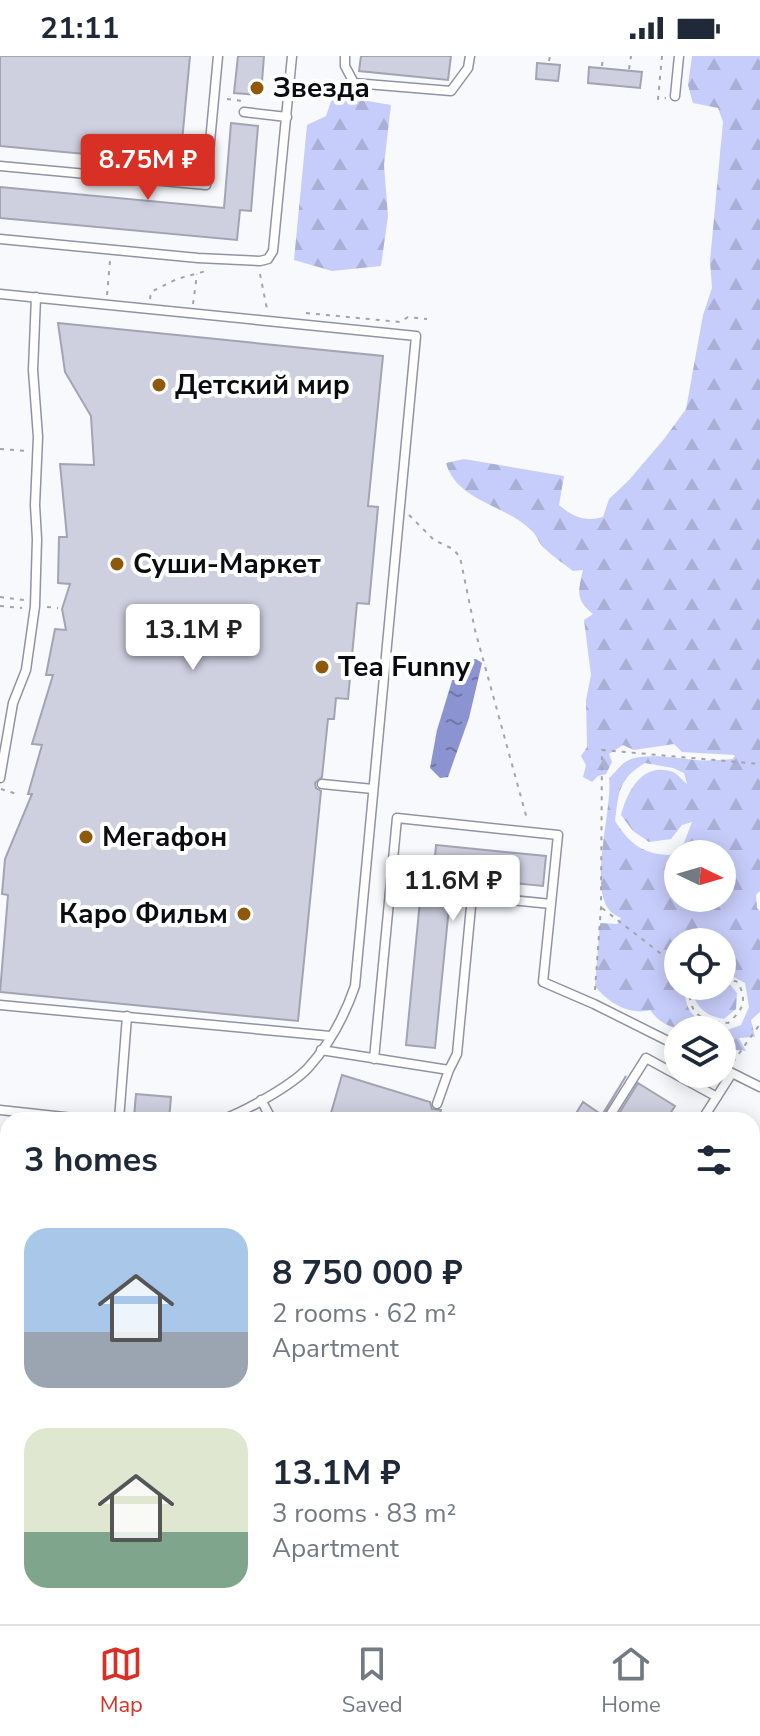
<!DOCTYPE html>
<meta charset="utf-8">
<style>
:root{--surface:#fff;--page:#f6f6f7;--text:#1f2937;--muted:#747a83;--line:#e0e1e3;--accent:#d93025}
body{margin:0;font-family:"Nunito Sans",sans-serif;background:var(--page);color:var(--text);height:100vh;display:flex;flex-direction:column;font-size:30px;white-space:nowrap}
*{box-sizing:border-box;margin:0}
p{font-size:26px;color:var(--muted)}
.icon{flex:none;width:44px;height:44px;fill:none;stroke:currentColor;stroke-width:2;stroke-linecap:round;stroke-linejoin:round}
.map{position:relative;flex:1;overflow:hidden}
.panel{position:absolute;left:0px;top:1056px;width:760px;height:512px;display:flex;flex-direction:column;background:var(--surface);border-radius:24px 24px 0 0;box-shadow:0 4px 20px #0003}
.panel>*{flex:none}
.needle{width:52px;rotate:95deg}
.controls{position:absolute;left:664px;top:784px;display:grid;gap:16px}
.controls a{display:grid;place-items:center;width:72px;height:72px;border-radius:50%;background:var(--surface);box-shadow:0 4px 20px #0003;font-size:40px}
.price{position:absolute;translate:-50% -68px;padding:0 18px;border-radius:8px;background:#fff;color:#222;font-size:26px;line-height:52px;filter:drop-shadow(0 2px 4px #0008)}
.price::after{content:'';position:absolute;left:50%;top:48px;width:24px;height:18px;margin-left:-12px;background:inherit;clip-path:polygon(0 0,100% 0,50% 100%)}
.price.selected{background:var(--accent);color:#fff}
ul{padding:0;list-style:none}
li{display:flex;align-items:center;gap:24px;height:200px;padding:0 24px}
li span{display:grid;place-items:center;flex:none;width:224px;height:160px;border-radius:24px;color:#555}
li>.icon{margin-inline-start:auto}
span .icon{width:96px;height:96px;fill:#fffc;stroke-width:1}
li b{font-size:34px}
h2{display:flex;justify-content:space-between;align-items:center;height:96px;padding:0 24px;font-size:34px}
.status{display:flex;justify-content:space-between;align-items:center;height:56px;padding:0 40px;background:var(--surface);direction:ltr}
.status svg{height:22px;fill:currentColor}
.tabs{display:flex;justify-content:space-around;align-items:center;height:112px;border-top:2px solid var(--line);background:var(--surface);font-size:22px;color:var(--muted)}
.tabs a{display:grid;justify-items:center;gap:4px}
.tabs .selected{color:var(--accent)}
.map>svg:first-child{display:block}
</style>
<div class="status"><b>21:11</b><svg viewBox="0 0 49 12"><path d="M0 12V9h3v3zM5 12V6h3v6zM10 12V3h3v9zM15 12V0h3v12zM26 1h20v11H26zM47 4h2v5h-2z"/></svg></div>
<div class="map">
<svg width="760" height="1568" viewBox="0 0 760 1568">
<defs>
<pattern id="forest-firs" width="22" height="20" patternUnits="userSpaceOnUse" patternTransform="scale(2)"><rect width="22" height="20" fill="#c7cdfa"/><path d="M5 1l3.5 6h-7zM16 11l3.5 6h-7z" fill="#aaafd5"/></pattern>
<pattern id="water-ripples" width="26" height="14" patternUnits="userSpaceOnUse" patternTransform="scale(2)"><rect width="26" height="14" fill="#8c93d1"/><path d="M2 4q2-2 4 0t4 0M15 11q2-2 4 0t4 0" fill="none" stroke="#7176a8"/></pattern>
</defs>
<rect width="100%" height="100%" fill="#f8f9fc"/>
<!-- green -->
<path fill="#c7cdfa" d="M0 1264 8 1316V1454L0 1444Z"/>
<!-- forest -->
<path fill="url(#forest-firs)" fill-rule="evenodd" d="M692 0H760V835L756 839 757 852 760 855V956L751 964 755 981 739 982 746 995 734 994 722 998V976L741 969 749 951 745 927 722 915V886H678V930H686C682 955 697 965 718 974 691 974 667 978 650 954 630 960 607 946 595 930L600 867 617 868 621 862C617 860 613 858 610 855 588 831 613 752 609 722 615 717 621 708 627 705 642 696 679 702 695 704 707 705 721 704 733 703L735 699 682 696 674 688 634 694 623 689 609 698 612 706 606 718 598 720 592 726 583 721 586 709 581 700 587 691 586 644 591 619 584 564 593 558C575 543 578 536 583 514L573 515C563 507 552 500 543 491 539 487 537 480 533 476 506 448 457 446 446 407L464 403 564 420 559 449C573 461 585 466 603 461L609 443 629 424 664 383 686 353 703 259 712 232 710 205 723 66 718 52 693 47 688 29ZM645 707 673 712 684 717 687 728C683 725 678 718 673 716 642 705 627 736 621 759L633 775 649 786 671 783 682 769 692 766 684 787 670 799C642 798 630 788 615 765 619 736 618 723 645 707ZM678 798H722V842H678Z
M333 39 391 49 384 109 388 160 381 210 332 215 294 204 307 69 326 60Z
M722 924 727 925 737 937 736 953 724 963C709 960 701 956 694 942L699 930H722Z
M521 1560H679L677 1568H529Z"/>
<!-- water -->
<path fill="url(#water-ripples)" d="M476 603 482 607 469 662 448 721 440 722 430 712 437 674 455 615 468 604Z"/>
<!-- building -->
<path fill="#ced0e0" stroke="#a2a4b3" stroke-width="2" d="M0 0H190L180 107 0 90Z
M238 0H264L261 39 234 37Z
M361 0H451L448 24 359 15Z
M537 7 560 9 558 25 536 23Z
M589 11 642 16 640 32 588 27Z
M231 67 258 70 251 155 240 154 237 184 0 162V131L224 152Z
M58 267 383 300 368 450 378 451 369 548 357 547 348 643 336 642 334 663H328L322 721 315 727 316 732 321 735 298 965 0 936 8 839 2 838 5 803 32 738H28L42 689 32 688 53 619H46L55 573 66 574 62 553 70 528 58 527 59 481H67L60 408 94 409 91 360 65 316Z
M436 789 546 800 543 830 452 821 435 992 406 989 422 824 433 825Z
M342 1019 430 1046 432 1053 441 1054 438 1064H329Z
M626 1020 600 1064H572L583 1046 602 1059Z
M638 1027 675 1050 666 1064H615Z
M136 1038 171 1041 169 1064 134 1061Z"/>
<g fill="none" stroke-linecap="round" stroke-linejoin="round">
<defs>
<path id="lane" d="M345 0V10L354 27 451 35 468 12 470 0
M675 40 679 0
M244 56 287 61
M0 110 206 129 218 0
M0 183 198 202 260 205 268 203 273 195 292 0
M0 238 416 280 355 930C345 959 329 989 308 1012 291 1030 244 1056 221 1064
M0 722 13 647 26 614 35 550 37 483 35 449 38 381 33 314 36 241
M322 728 373 733
M0 949 330 980
M321 994 449 1014 457 998 472 840 551 848
M374 1003 397 762 558 779 543 926 594 948 678 990
M722 1012 760 1031
M261 1044 272 1064
M437 1048 449 1014
M0 1054 92 1064
M119 1064 127 960
M607 1064 646 1002 717 1041
M702 1064 732 1017
M752 1447 760 1448
M4 1568 8 1558"/>
<path id="street" d="M463 1568 466 1560"/>
<path id="primary" d="M0 1465 8 1472
M0 1496 8 1499
M0 1536 8 1538
M75 1560 100 1568
M201 1560 225 1568"/>
</defs>
<!-- lane casing -->
<use href="#lane" stroke="#9193a2" stroke-width="11"/>
<!-- street casing -->
<use href="#street" stroke="#9193a2" stroke-width="19"/>
<!-- primary casing -->
<use href="#primary" stroke="#9193a2" stroke-width="27"/>
<!-- path -->
<path stroke="#a3a4a8" stroke-width="2" stroke-dasharray="4 6" stroke-linecap="butt" d="M662 0 658 43 666 42
M549 5 550 0
M602 10 603 0
M629 13 631 0
M227 43 244 45
M260 218 267 253
M107 239 110 205
M150 243 151 236 177 223 206 215
M193 248 197 218
M306 257 400 266 408 261 427 263
M0 393 27 395
M409 459 434 484 453 493 460 501 475 574 527 763
M0 541 24 544
M0 550 22 552
M47 551 58 552
M1 733 17 738
M602 852 678 911
M690 930C687 959 703 966 728 967 744 953 747 945 738 926L722 921
M595 934 601 851 602 694 760 708
M733 1006 760 968
M0 1244 8 1299
M752 1249 760 1254
M760 1322V1327
M282 1560 309 1568
M317 1560 327 1568
M17 1563 32 1568"/>
<!-- lane -->
<use href="#lane" stroke="#fff" stroke-width="8"/>
<!-- street -->
<use href="#street" stroke="#fff" stroke-width="16"/>
<!-- primary -->
<use href="#primary" stroke="#fff" stroke-width="24"/>
</g>
<!-- markers -->
<g fill="#8e590b" stroke="#fff" stroke-width="3">
<circle cx="257" cy="32" r="8"/>
<circle cx="159" cy="329" r="8"/>
<circle cx="117" cy="508" r="8"/>
<circle cx="322" cy="611" r="8"/>
<circle cx="86" cy="781" r="8"/>
<circle cx="244" cy="858" r="8"/>
</g>
<g text-anchor="middle" dominant-baseline="central" stroke-width="8" stroke-linejoin="round" paint-order="stroke">
<!-- poi labels -->
<g font-size="28" font-weight="bold" fill="#0b0c11" stroke="#fff" text-anchor="start">
<text x="273" y="32">Звезда</text>
<text x="175" y="329">Детский мир</text>
<text x="133" y="508">Суши-Маркет</text>
<text x="338" y="611">Tea Funny</text>
<text x="102" y="781">Мегафон</text>
<text x="228" y="858" text-anchor="end">Каро Фильм</text>
</g>
</g>
</svg>
<div class="controls">
<a><svg class="needle" viewBox="-14 -14 28 28"><path d="M0-13l5 13h-10z" fill="#e53935"/><path d="M0 13l5-13h-10z" fill="#747a83"/></svg></a>
<a><svg class="icon" aria-label="locate" viewBox="0 0 24 24"><circle cx="12" cy="12" r="6"/><path d="M12 2v4M12 18v4M2 12h4M18 12h4"/></svg></a>
<a><svg class="icon" aria-label="layers" viewBox="0 0 24 24"><path d="M12 4l9 5-9 5-9-5zM3 14l9 5 9-5"/></svg></a>
</div>
<b class="price selected" style="left:148px;top:146px">8.75M ₽</b>
<b class="price" style="left:193px;top:616px">13.1M ₽</b>
<b class="price" style="left:453px;top:867px">11.6M ₽</b>
<section class="panel">
<h2>3 homes<svg class="icon" aria-label="filters" viewBox="0 0 24 24"><path d="M4 7h16M4 17h16"/><circle cx="9" cy="7" r="2"/><circle cx="15" cy="17" r="2"/></svg></h2>
<ul>
<li><span style="background:linear-gradient(#a9c7e8 65%,#9aa5b1 0)"><svg class="icon" aria-label="home" viewBox="0 0 24 24"><path d="M3 11l9-7 9 7M6 9v11h12V9"/></svg></span><div><b>8 750 000 ₽</b><p>2 rooms · 62 m²</p><p>Apartment</p></div></li>
<li><span style="background:linear-gradient(#dfe7d0 65%,#7fa58c 0)"><svg class="icon" aria-label="home" viewBox="0 0 24 24"><path d="M3 11l9-7 9 7M6 9v11h12V9"/></svg></span><div><b>13.1M ₽</b><p>3 rooms · 83 m²</p><p>Apartment</p></div></li>
</ul>
</section>
</div>
<nav class="tabs">
<a class="selected"><svg class="icon" aria-label="map" viewBox="0 0 24 24"><path d="M3 6l6-2 6 2 6-2v14l-6 2-6-2-6 2zM9 4v14M15 6v14"/></svg>Map</a>
<a><svg class="icon" aria-label="saved" viewBox="0 0 24 24"><path d="M7 4h10v16l-5-4-5 4z"/></svg>Saved</a>
<a><svg class="icon" aria-label="home" viewBox="0 0 24 24"><path d="M3 11l9-7 9 7M6 9v11h12V9"/></svg>Home</a>
</nav>
